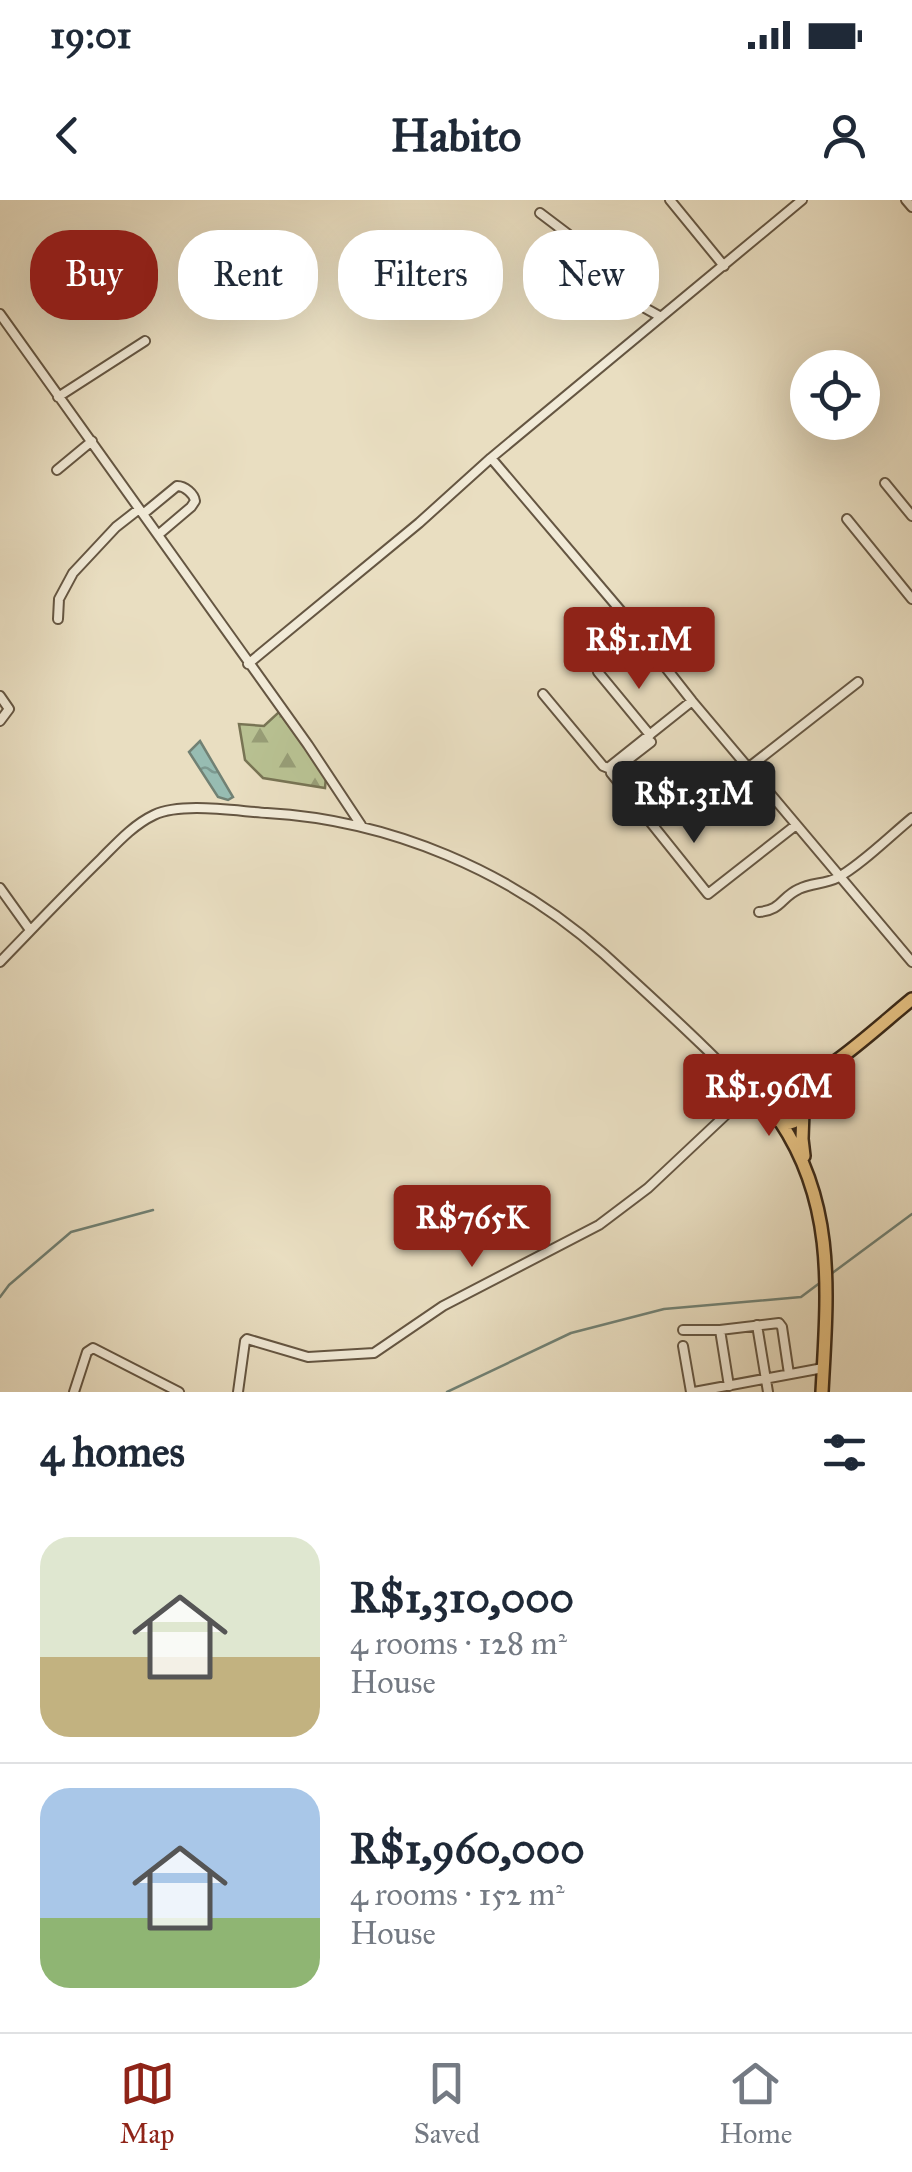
<!DOCTYPE html>
<meta charset="utf-8">
<style>
:root{--surface:#fff;--page:#f2f2f3;--text:#1f2937;--muted:#747a83;--line:#e0e1e3;--accent:#8f2418}
body{margin:0;font-family:"IM FELL Great Primer",serif;background:var(--page);color:var(--text);height:100vh;display:flex;flex-direction:column;font-size:38px;white-space:nowrap}
*{box-sizing:border-box;margin:0}
p{font-size:32px;color:var(--muted)}
.icon{flex:none;width:55px;height:55px;fill:none;stroke:currentColor;stroke-width:2;stroke-linecap:round;stroke-linejoin:round}
.map{position:relative;height:1192px;overflow:hidden}
.side{display:flex;flex-direction:column;background:var(--surface);flex:1}
.side>*{flex:none}
.hud{position:absolute;left:30px;top:30px;width:852px;height:90px;display:flex;gap:20px}
.fabs{position:absolute;left:790px;top:150px;display:grid;gap:20px}
.fabs a{display:grid;place-items:center;width:90px;height:90px;border-radius:50%;background:var(--surface);box-shadow:0 10px 40px #0002;font-size:50px}
.price{position:absolute;translate:-50% -85px;padding:0 22px;border-radius:10px;background:var(--accent);color:#fff;font-size:32px;line-height:65px;filter:drop-shadow(0 2px 5px #0008)}
.price::after{content:'';position:absolute;left:50%;top:60px;width:30px;height:22px;margin-left:-15px;background:inherit;clip-path:polygon(0 0,100% 0,50% 100%)}
.price.active{background:#222;color:#fff}
ul{padding:0;list-style:none}
li{display:flex;align-items:center;gap:30px;height:250px;padding:0 40px}
li+li{border-top:2px solid var(--line)}
li span{display:grid;place-items:center;flex:none;width:280px;height:200px;border-radius:30px;color:#555}
li>.icon{margin-inline-start:auto}
span .icon{width:120px;height:120px;fill:#fffc;stroke-width:1}
li b{font-size:42px}
h2{display:flex;justify-content:space-between;align-items:center;height:120px;padding:0 40px;font-size:42px}
.chip{padding:0 35px;border-radius:40px;background:var(--surface);box-shadow:0 10px 40px #0002;font-size:35px;line-height:90px}
.chip.active{background:var(--accent);color:#fff}
.status{display:flex;justify-content:space-between;align-items:center;height:70px;padding:0 50px;background:var(--surface);direction:ltr}
.status svg{height:28px;fill:currentColor}
header{display:flex;justify-content:space-between;align-items:center;height:130px;padding:0 40px;background:var(--surface);font-size:45px;font-weight:700}
.dock{display:flex;justify-content:space-around;align-items:center;height:140px;border-top:2px solid var(--line);background:var(--surface);font-size:28px;color:var(--muted)}
.dock a{display:grid;justify-items:center;gap:5px}
.dock .active{color:var(--accent)}
.map>svg:first-child{display:block}
</style>
<div class="status"><b>19:01</b><svg viewBox="0 0 49 12"><path d="M0 12V9h3v3zM5 12V6h3v6zM10 12V3h3v9zM15 12V0h3v12zM26 1h20v11H26zM47 4h2v5h-2z"/></svg></div>
<header><svg class="icon" aria-label="back" viewBox="0 0 24 24"><path d="M15 5l-7 7 7 7"/></svg>Habito<svg class="icon" aria-label="person" viewBox="0 0 24 24"><circle cx="12" cy="8" r="4"/><path d="M4 21q1-7 8-7t8 7"/></svg></header>
<div class="map">
<svg width="912" height="1192" viewBox="0 0 912 1192">
<defs>
<pattern id="forest-firs" width="22" height="20" patternUnits="userSpaceOnUse" patternTransform="scale(2.5)"><rect width="22" height="20" fill="#b8c192"/><path d="M5 1l3.5 6h-7zM16 11l3.5 6h-7z" fill="#979d76"/></pattern>
<pattern id="water-ripples" width="26" height="14" patternUnits="userSpaceOnUse" patternTransform="scale(2.5)"><rect width="26" height="14" fill="#97bcb2"/><path d="M2 4q2-2 4 0t4 0M15 11q2-2 4 0t4 0" fill="none" stroke="#7c9990"/></pattern>
</defs>
<rect width="100%" height="100%" fill="#e9dec1"/>
<filter id="stains"><feTurbulence type="fractalNoise" baseFrequency=".002" numOctaves="4"/><feColorMatrix values="0 0 0 0 .2 0 0 0 0 .09 0 0 0 0 .02 0 0 0 .5 -.17"/></filter>
<radialGradient id="worn" r=".72"><stop offset=".6" stop-color="#630" stop-opacity="0"/><stop offset="1" stop-color="#630" stop-opacity=".3"/></radialGradient>
<!-- forest -->
<path fill="url(#forest-firs)" stroke="#787454" stroke-width="2.5" d="M279 512 326 576 325 588 263 578 245 560 239 524 264 526Z"/>
<!-- water -->
<path fill="url(#water-ripples)" stroke="#718174" stroke-width="2.5" d="M200 541 233 597 228 600 218 597 189 552Z"/>
<g fill="none" stroke-linecap="round" stroke-linejoin="round">
<!-- stream -->
<path stroke="#718174" stroke-width="2.5" d="M831 1074 912 1014
M0 1097 9 1085 71 1032 153 1010
M447 1192 571 1133 664 1109 801 1097 821 1082"/>
<defs>
<path id="minor" d="M670 0 724 66
M906 0 912 7
M540 13 589 50 599 66 595 80 661 117
M0 114 308 545 361 625
M58 197 145 141
M491 258 626 417 692 501 912 762
M57 270 92 241
M885 283 912 316
M143 314 177 286C185 286 194 294 195 301L191 307 158 335
M847 319 912 399
M58 419 59 399 73 373 116 327 139 309
M248 464 419 323 491 258 802 0
M598 472 650 535
M543 494 603 566 608 568 692 501
M0 496 9 509 0 521
M651 542 611 573 708 694 796 625
M748 568 858 482
M0 688 30 730
M759 712C782 710 781 697 799 689 811 683 825 684 837 678 861 665 890 636 912 618
M0 762C34 727 67 692 101 659 117 643 133 625 154 615 182 602 235 611 267 613 390 620 511 671 604 754 637 784 671 815 704 847 726 868 746 891 770 909
M731 872 761 886 783 889
M757 1125 768 1192
M683 1130H720L779 1123 782 1127 789 1174
M720 1130 729 1186
M683 1146 691 1192
M74 1192 87 1152 93 1148 179 1192
M238 1192 245 1141 247 1139 308 1157 374 1153 443 1106 599 1025 648 988 749 893 748 886 754 883
M694 1192 823 1168"/>
<path id="major" d="M789 889C835 868 873 831 912 799
M770 906a17 17 0 1 1 34 0a17 17 0 1 1-34 0Z
M804 905 826 873
M803 911 802 939 804 956
M780 921C837 1006 827 1096 822 1192"/>
</defs>
<!-- minor casing -->
<use href="#minor" stroke="#655642" stroke-width="12"/>
<!-- major casing -->
<use href="#major" stroke="#392817" stroke-width="16"/>
<!-- minor -->
<use href="#minor" stroke="#f1ead7" stroke-width="8"/>
<!-- major -->
<use href="#major" stroke="#e4bf80" stroke-width="11"/>
</g>
<rect width="100%" height="100%" filter="url(#stains)"/>
<rect width="100%" height="100%" fill="url(#worn)"/>
</svg>
<div class="fabs">
<a><svg class="icon" aria-label="locate" viewBox="0 0 24 24"><circle cx="12" cy="12" r="6"/><path d="M12 2v4M12 18v4M2 12h4M18 12h4"/></svg></a>
</div>
<b class="price" style="left:639px;top:492px">R$1.1M</b>
<b class="price active" style="left:694px;top:646px">R$1.31M</b>
<b class="price" style="left:769px;top:939px">R$1.96M</b>
<b class="price" style="left:472px;top:1070px">R$765K</b>
<div class="hud">
<a class="chip active">Buy</a>
<a class="chip">Rent</a>
<a class="chip">Filters</a>
<a class="chip">New</a>
</div>
</div>
<section class="side">
<h2>4 homes<svg class="icon" aria-label="filters" viewBox="0 0 24 24"><path d="M4 7h16M4 17h16"/><circle cx="9" cy="7" r="2"/><circle cx="15" cy="17" r="2"/></svg></h2>
<ul>
<li><span style="background:linear-gradient(#dfe7d0 60%,#c2b280 0)"><svg class="icon" aria-label="home" viewBox="0 0 24 24"><path d="M3 11l9-7 9 7M6 9v11h12V9"/></svg></span><div><b>R$1,310,000</b><p>4 rooms · 128 m²</p><p>House</p></div></li>
<li><span style="background:linear-gradient(#a9c7e8 65%,#8fb573 0)"><svg class="icon" aria-label="home" viewBox="0 0 24 24"><path d="M3 11l9-7 9 7M6 9v11h12V9"/></svg></span><div><b>R$1,960,000</b><p>4 rooms · 152 m²</p><p>House</p></div></li>
</ul>
</section>
<nav class="dock">
<a class="active"><svg class="icon" aria-label="map" viewBox="0 0 24 24"><path d="M3 6l6-2 6 2 6-2v14l-6 2-6-2-6 2zM9 4v14M15 6v14"/></svg>Map</a>
<a><svg class="icon" aria-label="saved" viewBox="0 0 24 24"><path d="M7 4h10v16l-5-4-5 4z"/></svg>Saved</a>
<a><svg class="icon" aria-label="home" viewBox="0 0 24 24"><path d="M3 11l9-7 9 7M6 9v11h12V9"/></svg>Home</a>
</nav>
